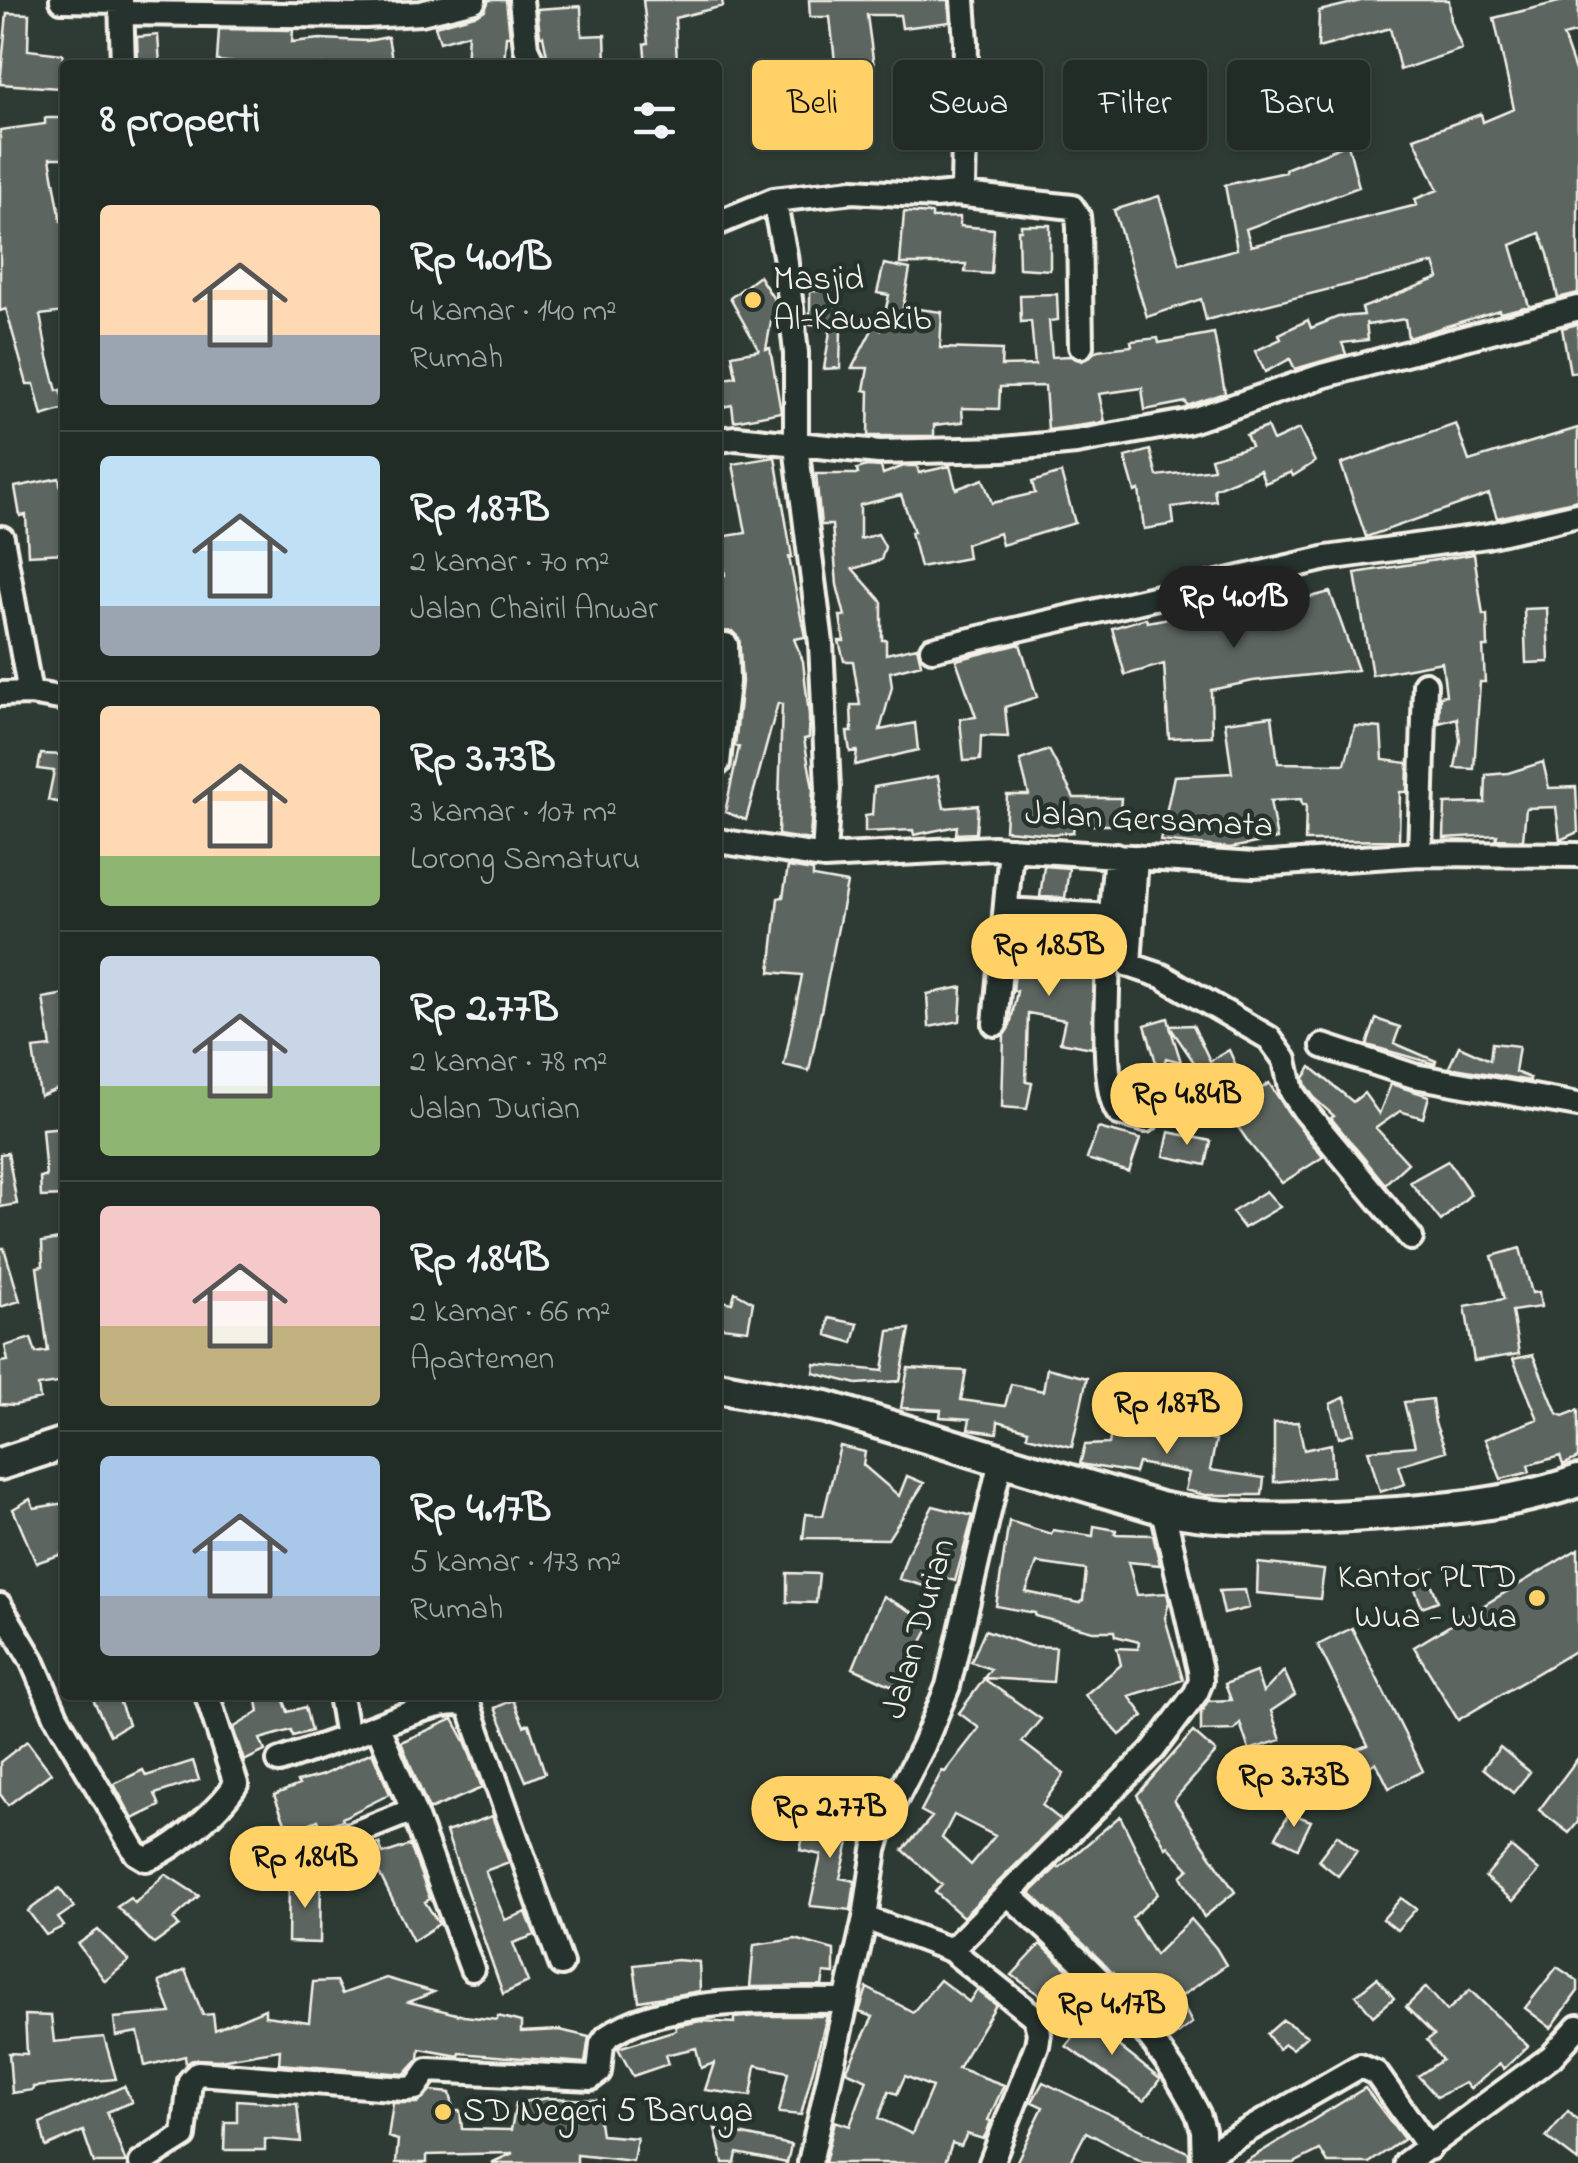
<!DOCTYPE html>
<html lang="id">
<meta charset="utf-8">
<style>
:root{--surface:#222c27;--page:#2e3833;--text:#f1f3f6;--muted:#a2a7a7;--line:#3f4844;--accent:#ffd166}
body{margin:0;font-family:"Indie Flower",sans-serif;background:var(--page);color:var(--text);height:100vh;display:flex;flex-direction:column;font-size:38px;white-space:nowrap}
*{box-sizing:border-box;margin:0}
p{font-size:32px;color:var(--muted)}
.icon{flex:none;width:55px;height:55px;fill:none;stroke:currentColor;stroke-width:2;stroke-linecap:round;stroke-linejoin:round}
.map{position:relative;flex:1;overflow:hidden}
.sheet{position:absolute;left:60px;top:60px;width:662px;height:1640px;display:flex;flex-direction:column;background:var(--surface);border-radius:10px;box-shadow:0 2px 8px #0004,0 0 0 2px var(--line)}
.sheet>*{flex:none}
.guide{position:absolute;left:752px;top:60px;width:675px;height:90px;display:flex;gap:20px}
.price{position:absolute;translate:-50% -85px;padding:0 22px;border-radius:35px;background:var(--accent);color:#111;font-size:32px;line-height:65px;filter:drop-shadow(0 2px 5px #0008)}
.price::after{content:'';position:absolute;left:50%;top:60px;width:30px;height:22px;margin-left:-15px;background:inherit;clip-path:polygon(0 0,100% 0,50% 100%)}
.price.on{background:#222;color:#fff}
ul{padding:0;list-style:none}
li{display:flex;align-items:center;gap:30px;height:250px;padding:0 40px}
li+li{border-top:2px solid var(--line)}
li span{display:grid;place-items:center;flex:none;width:280px;height:200px;border-radius:10px;color:#555}
li>.icon{margin-inline-start:auto}
span .icon{width:120px;height:120px;fill:#fffc;stroke-width:1}
li b{font-size:42px}
h2{display:flex;justify-content:space-between;align-items:center;height:120px;padding:0 40px;font-size:42px}
.chip{padding:0 35px;border-radius:10px;background:var(--surface);box-shadow:0 2px 8px #0004,0 0 0 2px var(--line);font-size:35px;line-height:90px}
.chip.on{background:var(--accent);color:#111}
.map>svg:first-child{display:block}
</style>
<div class="map">
<svg width="1578" height="2163" viewBox="0 0 1578 2163">
<rect width="100%" height="100%" fill="#2e3b34"/>
<filter id="ink" filterUnits="userSpaceOnUse"><feTurbulence type="fractalNoise" baseFrequency=".01" numOctaves="2"/><feDisplacementMap in="SourceGraphic" scale="20" xChannelSelector="R" yChannelSelector="G"/><feConvolveMatrix kernelMatrix="1 2 1 2 8 2 1 2 1" color-interpolation-filters="sRGB"/></filter>
<g filter="url(#ink)">
<!-- building -->
<path fill="#5c655e" stroke="#f4f1e8" stroke-width="2.5" fill-rule="evenodd" d="M489 0H506L510 36H506L504 65H466L468 34 440 42 435 26 478 14 485 10Z
M643 0H722L723 6 675 18 677 65H646L644 44 648 43Z
M809 0H948L950 22 902 28 900 15H867L874 67 836 71 830 17H810Z
M1365 0H1449L1451 21 1462 49 1400 70 1390 28 1318 48 1319 11Z
M1567 0H1578V32L1563 36 1578 79V293L1558 298 1548 254 1540 233 1511 245 1529 306 1500 313 1499 310 1408 338 1405 319 1367 325 1366 322 1368 340 1342 343 1346 354 1295 369 1290 359 1265 372 1255 351 1281 339 1279 334 1308 320 1311 328 1338 317 1364 315 1362 308 1439 278 1434 263 1206 320 1201 299 1147 317 1114 210 1159 196 1180 264 1237 249 1225 185 1286 172 1285 169 1348 144 1359 187 1246 229 1251 246 1417 205 1415 199 1438 190 1414 138 1481 114 1483 122 1514 109 1494 18Z
M581 6 582 36 605 35 606 65H549L543 36H540L537 9Z
M7 13 29 14 28 50 63 54 59 88 0 84Z
M219 29 293 30 292 42 320 39 367 41 388 37 393 65H256L217 61Z
M158 35 160 65H138L137 37Z
M45 118H65V158H50L61 221 65 220V312L40 315 48 357 57 391 61 390 65 409 42 416 34 384H27L6 309 0 311V130L45 124Z
M904 212 932 214V218L960 217V226L994 229 991 274 965 272 966 264H900Z
M1021 225H1050V270L1019 268 1018 230H1021Z
M884 264 910 269 903 307 942 312 940 348 1002 350 1001 366 1035 365 1031 321 1021 322 1020 295 1057 294 1058 320 1049 321 1052 357 1070 356 1082 361 1098 350 1132 346 1131 341 1158 338 1159 343 1214 333 1225 393 1187 406 1186 402 1145 410 1142 388 1099 394 1105 422 1048 430 1045 386 1000 387 999 409 962 408 963 422 934 425V436H868L869 391 864 390 868 368H852L874 326 881 330 889 295 877 293Z
M759 276 775 301 766 349 770 348 781 412 734 421 732 405 718 408V380L736 377 732 355 759 350 730 298Z
M810 291H842L840 368 824 369 831 325 810 324Z
M1578 324V372L1570 373 1562 328Z
M1456 424 1469 461 1578 428V500L1497 518 1489 494 1366 537 1341 464Z
M1267 427 1273 441 1299 429 1315 462 1293 476 1291 472 1265 483 1260 470 1214 489 1216 501 1172 507 1174 524 1144 529 1139 490 1135 492 1125 457 1150 450 1157 476 1214 469 1211 458 1251 446 1246 435Z
M775 457 792 557H789L805 637 794 639 803 661 809 715V738L804 739 813 788 810 840 778 835 782 704 778 703 746 820 725 812 739 747 735 746 742 682 739 638 732 631 718 633V575H725L720 537 746 533 733 464Z
M867 466 881 467 883 474 904 466H917L919 473 950 466 956 489 983 479 992 503 1035 493 1032 482 1061 473 1075 523 1002 545 999 533 966 544 968 558 920 567 911 532H914L901 495 860 505V539L878 534 885 547 881 560 853 569 882 602V640H886V654L917 647 921 664 890 672 892 687 880 730 915 723 918 750 855 765 857 751 850 752 847 732H852L851 705H860L853 661H844L839 641H844L840 616H845L837 585 832 525H821L816 474H858L857 469Z
M59 478 65 514V553L28 555 26 515 20 516 15 487Z
M1474 554 1483 615 1487 614 1488 647H1483L1485 682H1480L1474 769 1455 768 1460 740 1457 718 1439 723 1440 696 1446 695 1442 662 1372 675 1355 573Z
M1278 590 1284 604 1330 592 1358 670 1253 681 1211 690 1212 736 1169 738 1164 664 1125 675 1112 628 1146 618 1147 622 1191 614Z
M1547 608 1549 662 1526 663 1524 609Z
M1020 644 1037 697 1005 707 1008 737 981 736 980 760 964 761 960 719 976 717 956 660Z
M1272 716 1278 763 1345 764 1355 726 1381 728 1383 760 1408 763 1407 792H1400L1399 840 1305 841 1306 805H1302L1301 799 1270 801 1277 839 1230 848 1160 841 1174 776 1232 773 1225 722Z
M1049 750 1074 798H1121L1119 825H1074L1073 832 1052 834 1005 830 1007 795H1029L1020 760Z
M41 754 65 755V804L48 800 54 771 38 769Z
M1543 762 1549 788 1576 787 1578 832 1560 840 1556 807 1526 808 1523 840 1496 839 1497 835 1444 838 1445 804 1485 803 1486 775 1508 773Z
M938 776 944 808 978 805 976 833 956 834 957 826 914 835 913 830 865 832V816L872 815 874 787Z
M1044 866 1069 868 1065 898 1040 897Z
M788 867 813 871V877L847 883 809 1071 784 1065 802 975 770 972 778 898 783 897Z
M1028 926 1095 931 1092 1048 1060 1042 1065 1020 1028 1013 1026 1082 1032 1083 1027 1109 1002 1107 1004 1035 1010 1026 1017 991H1013L1017 952H1021Z
M962 987 960 1021 929 1027 927 994Z
M65 994V1086L40 1096 33 1049 51 1047 43 998Z
M1168 1018 1170 1026 1193 1025 1210 1061 1229 1050 1250 1097 1269 1083 1292 1118 1323 1157 1282 1183 1249 1143 1170 1027 1181 1062 1166 1058 1160 1076 1145 1025Z
M1376 1019 1400 1027 1394 1043 1436 1061 1435 1064 1367 1045Z
M1492 1043 1519 1046 1515 1072 1530 1078V1081L1449 1067 1459 1046 1490 1060Z
M1311 1067 1353 1102 1364 1093 1379 1114 1391 1084 1429 1096 1423 1118 1400 1111 1376 1128 1408 1163 1385 1184 1331 1118 1334 1116 1316 1100 1306 1086 1304 1078Z
M1183 1068 1198 1116 1171 1125 1176 1103Z
M1126 1075 1159 1079 1150 1106 1130 1100Z
M65 1127V1196L41 1197 40 1177H46L42 1129Z
M1098 1128 1140 1139 1129 1172 1087 1159Z
M1169 1132 1211 1141 1206 1165 1164 1156Z
M8 1153 17 1204 0 1207V1154Z
M1448 1161 1471 1194 1441 1221 1410 1182Z
M1266 1191 1280 1207 1244 1228 1232 1212Z
M65 1238V1382L38 1386 40 1399 15 1405 0 1404V1362L8 1361 5 1346 31 1338 36 1353 48 1351 37 1267 43 1266 42 1242Z
M0 1248H4L20 1301 0 1307Z
M1520 1248 1532 1293 1539 1292 1541 1307 1512 1311 1519 1354 1474 1361 1465 1306 1504 1299 1492 1256Z
M735 1292 753 1302 748 1330 721 1327 722 1301 732 1303Z
M829 1318 858 1324 853 1343 827 1335Z
M910 1329 900 1381 857 1384 814 1373 815 1364 883 1371 889 1331Z
M1533 1355 1557 1413 1563 1416 1578 1410V1458L1563 1465 1560 1456 1528 1465 1530 1472 1501 1479 1485 1439 1538 1419 1513 1359Z
M908 1368 966 1371 961 1400 1005 1406 1011 1384 1043 1391 1047 1368 1087 1378 1072 1447 1027 1436 1028 1430 998 1421 997 1433 968 1429 970 1419 940 1417 941 1410 901 1408Z
M1345 1397 1354 1433 1339 1438 1330 1404Z
M1432 1399 1435 1423 1446 1451 1399 1465 1405 1484 1380 1492 1368 1450 1415 1446 1404 1402Z
M1115 1413 1148 1417 1146 1426 1216 1440 1210 1470 1264 1478 1262 1495H1205L1185 1490 1189 1473 1138 1463 1135 1473 1080 1464 1085 1445 1109 1444Z
M1298 1422 1304 1450 1331 1444 1333 1476 1274 1482V1423Z
M840 1446 865 1452 863 1465 899 1496 907 1476 924 1483 888 1539 803 1538 806 1514 823 1516Z
M30 1499 34 1508 65 1503V1553L36 1563 13 1509Z
M933 1506 973 1516 955 1581 928 1573 924 1586 899 1579 908 1552Z
M1009 1521 1051 1534 1053 1530 1093 1536 1094 1526 1116 1530 1115 1534 1153 1535 1160 1565 1128 1562 1137 1595 1167 1593 1169 1602 1165 1618 1183 1680 1129 1696 1144 1716 1120 1735 1085 1695 1121 1665 1117 1648 1138 1649 1139 1642 1115 1636 1114 1631H1093L1035 1616V1613L996 1606ZM1037 1563 1086 1570 1083 1600 1079 1603 1026 1592Z
M1578 1549V1649L1458 1720 1414 1647Z
M1258 1563 1324 1570 1320 1599 1257 1593Z
M1426 1569 1438 1601 1422 1607 1410 1576Z
M787 1573 819 1574 816 1603 787 1602Z
M1245 1590 1249 1608 1224 1614 1219 1591Z
M883 1596 932 1623 913 1659 922 1663 908 1693 853 1668Z
M1352 1628 1423 1771 1389 1788 1376 1762 1345 1782 1334 1758 1368 1745 1318 1645Z
M985 1630 1030 1646 1056 1647 1053 1682 984 1678 991 1669 971 1662Z
M1284 1671 1295 1695 1271 1711 1281 1740 1249 1750 1240 1723 1234 1730 1201 1731V1712L1208 1701 1231 1700 1225 1684 1256 1672 1263 1693Z
M984 1679 1041 1719 1022 1742 1064 1774 1042 1805 1061 1820 963 1917 935 1892 942 1885 903 1850 932 1817 921 1811 942 1771 945 1772 979 1728 959 1713ZM954 1815 995 1836 971 1865 942 1838Z
M91 1695H117L128 1724 110 1735Z
M256 1695H282L288 1712 305 1707 311 1731 293 1736 291 1730 260 1739 265 1751 244 1761 233 1728 259 1712Z
M513 1700 524 1726 529 1724 545 1773 526 1781 495 1708Z
M453 1719 466 1743 482 1788 429 1810 401 1742Z
M1193 1732 1216 1752 1174 1800 1235 1892 1204 1917 1181 1876 1189 1869 1168 1846 1166 1848 1137 1795Z
M27 1741 51 1773 8 1805 0 1794V1762Z
M1500 1747 1530 1772 1513 1793 1483 1768Z
M372 1752 390 1794 342 1818 343 1820 321 1827 318 1820 289 1832 274 1795 299 1785 297 1782 323 1775Z
M1578 1758V1822L1569 1833 1539 1810Z
M193 1761 199 1780 155 1794 160 1806 133 1819 114 1784 143 1770 146 1776Z
M809 1813 854 1823 840 1878 855 1881 851 1910 810 1906 821 1855 800 1850Z
M1289 1813 1311 1821 1298 1848 1276 1837Z
M492 1816 509 1862 485 1871 505 1920 526 1912 535 1935 513 1943 528 1982 503 1994 446 1832Z
M1120 1816 1158 1894 1132 1918 1155 1955 1191 1919 1216 1948 1226 1965 1179 1998 1192 2023 1170 2040 1157 2024 1162 2019 1140 2002 1099 1959 1030 1893 1058 1866 1059 1868Z
M1337 1835 1357 1851 1338 1876 1318 1860Z
M379 1843 383 1854 410 1845 430 1899 425 1902 439 1924 413 1941 376 1867 365 1872 353 1853Z
M1511 1847 1539 1871 1513 1901 1485 1877Z
M165 1874 199 1896 173 1919 179 1926 154 1944 117 1907 130 1898 135 1903Z
M289 1880H321L320 1943 288 1942Z
M59 1888 74 1907 58 1918 64 1926 46 1935 28 1911Z
M1401 1898 1416 1909 1397 1930 1383 1919Z
M98 1930 129 1961 105 1981 78 1944Z
M795 1939 834 1950V1974L824 1973 822 1986 750 1987 754 1945Z
M1041 1944 1068 1970 1041 1996 1012 1975Z
M677 1960 699 1962 700 1991 639 2001 634 1965Z
M1557 1967 1578 1981V1991L1551 2028 1525 2008Z
M185 1970 203 2015 213 2014 215 2030 265 2009V2016L309 2022 313 1982 336 1981 342 1994 386 1978 434 1992 409 2002 464 2016 497 2020 498 2016 521 2022V2032L560 2030 589 2037 585 2063 460 2053 459 2056 420 2049 419 2059 405 2074 279 2064 280 2050 219 2060 194 2059 186 2064 185 2056 145 2066 138 2032 116 2036 114 2018 171 2013 159 1982Z
M1377 1978 1394 1998 1373 2016 1356 1995Z
M940 1980 969 2002 977 1990 996 2005 958 2068 1004 2085 988 2120 991 2121 986 2134 983 2139 967 2134 961 2146 952 2143 945 2163H825L835 2121 850 2126 867 2080 846 2071 873 2017 859 2012 867 1988 913 2012ZM905 2076 932 2087 912 2134 879 2118 889 2091 897 2094Z
M1426 1987 1447 2011 1470 1990 1528 2046 1504 2069 1500 2064 1470 2089 1465 2083 1437 2097 1418 2076 1442 2060 1427 2040 1434 2035 1406 2007Z
M25 2015 51 2016 54 2042 104 2037 116 2079 33 2087V2090L12 2093 9 2053 27 2054Z
M756 2016H827L801 2115 779 2113 788 2072 756 2065 751 2096 705 2090 714 2063 701 2068 696 2048 665 2055 668 2064 633 2076 618 2048 676 2030 675 2026 701 2021 734 2023V2018Z
M1090 2016 1123 2036 1116 2044 1160 2079 1144 2101 1066 2046Z
M1283 2020 1307 2036 1292 2049 1285 2044 1278 2049 1267 2034Z
M1043 2082 1189 2153V2163H1145L1086 2132 1070 2163H1016L1043 2107 1032 2102Z
M124 2086 132 2102 107 2112 126 2163H94L83 2131 46 2147 40 2123Z
M1365 2088 1404 2139 1369 2163H1328L1320 2150 1294 2163H1243Z
M431 2091 450 2093 454 2111H460L462 2129 511 2130 516 2103 548 2098 596 2100 601 2135 637 2138 633 2161 577 2155V2163H491L513 2153 427 2155V2163H396L398 2140 388 2137 393 2103H417Z
M237 2100 297 2104 301 2142 265 2139V2150H224L225 2122H237Z
M1568 2111 1578 2121V2161L1546 2137Z
M715 2129 791 2145 787 2163 737 2153 735 2163H723Z"/>
<g fill="none" stroke-linecap="round" stroke-linejoin="round">
<defs>
<path id="minor" d="M62 0 121 1
M121 0 123 65
M521 0 526 48 534 65
M121 13 365 16 421 13 474 0
M956 194 963 187 966 42 963 0
M774 200 785 255 796 353V446L821 643 828 789 824 857
M718 223 774 200 853 191 935 196 956 194 1072 207 1078 216 1079 228 1081 346
M718 440 736 438 879 452 1003 449 1076 442 1187 422 1322 376 1578 308
M2 538 30 693
M932 649 1327 558 1487 536 1578 515
M0 694 30 693 65 699
M718 763 727 682 726 645
M718 841 824 857 993 848 1254 865 1420 854 1578 855
M1420 854 1425 684
M1116 855C1112 896 1095 1090 1119 1113L1146 1120
M1136 857 1129 965 1162 976 1269 1038 1285 1060 1292 1092 1304 1110 1411 1238
M1006 910 1111 916
M995 1024 1011 849
M1323 1046 1414 1076 1578 1105
M0 1606 32 1660 56 1716 136 1853 146 1859C174 1850 220 1809 236 1784L207 1695
M340 1695 347 1737C373 1728 446 1694 469 1706L561 1964
M378 1727 413 1810 472 1969
M279 1761 347 1737
M345 1837 413 1810
M1009 1895C1081 1960 1154 2025 1198 2114L1203 2130 1204 2163
M865 1918 951 1950 1035 2017 1039 2033 1037 2045 991 2163
M951 1950 1153 1750 1196 1693 1201 1681 1200 1670 1165 1519
M1205 2155 1360 2066 1376 2073 1429 2148
M141 2163 184 2136 190 2081 198 2073 405 2089 415 2088 428 2070 591 2078 599 2072 602 2044 607 2037C660 1997 780 2000 845 2001
M810 2163 865 1918 875 1850 882 1826 923 1746 948 1686 998 1473 999 1457
M1406 2163 1551 2057 1578 2027"/>
<path id="secondary" d="M718 1387 826 1407 1160 1508C1232 1523 1309 1519 1382 1514 1449 1509 1514 1504 1578 1481
M0 1464 65 1443"/>
</defs>
<!-- minor casing -->
<use href="#minor" stroke="#f4f1e8" stroke-width="30"/>
<!-- secondary casing -->
<use href="#secondary" stroke="#f4f1e8" stroke-width="38"/>
<!-- minor -->
<use href="#minor" stroke="#26332d" stroke-width="22"/>
<!-- secondary -->
<use href="#secondary" stroke="#26332d" stroke-width="30"/>
</g>
</g>
<!-- markers -->
<g fill="#ffd166" stroke="#26332d" stroke-width="4">
<circle cx="753" cy="300" r="10"/>
<circle cx="1537" cy="1598" r="10"/>
<circle cx="443" cy="2112" r="10"/>
</g>
<g text-anchor="middle" dominant-baseline="central" stroke-width="9" stroke-linejoin="round" paint-order="stroke">
<!-- poi labels -->
<g font-size="35" fill="#f4f1e8" stroke="#26332d" text-anchor="start">
<text x="773" y="280">Masjid<tspan x="773" dy="40">Al-Kawakib</tspan></text>
<text x="1517" y="1578" text-anchor="end">Kantor PLTD<tspan x="1517" dy="40">Wua - Wua</tspan></text>
<text x="463" y="2112">SD Negeri 5 Baruga</text>
</g>
<!-- street labels -->
<g font-size="35" fill="#f4f1e8" stroke="#26332d">
<text transform="translate(1149 821) rotate(3)">Jalan Gersamata</text>
<text transform="translate(920 1629) rotate(-74)">Jalan Durian</text>
</g>
</g>
</svg>
<b class="price on" style="left:1234px;top:651px">Rp 4.01B</b>
<b class="price" style="left:1049px;top:999px">Rp 1.85B</b>
<b class="price" style="left:1187px;top:1148px">Rp 4.84B</b>
<b class="price" style="left:1167px;top:1457px">Rp 1.87B</b>
<b class="price" style="left:1294px;top:1830px">Rp 3.73B</b>
<b class="price" style="left:830px;top:1861px">Rp 2.77B</b>
<b class="price" style="left:305px;top:1911px">Rp 1.84B</b>
<b class="price" style="left:1112px;top:2058px">Rp 4.17B</b>
<div class="guide">
<a class="chip on">Beli</a>
<a class="chip">Sewa</a>
<a class="chip">Filter</a>
<a class="chip">Baru</a>
</div>
<section class="sheet">
<h2>8 properti<svg class="icon" aria-label="filters" viewBox="0 0 24 24"><path d="M4 7h16M4 17h16"/><circle cx="9" cy="7" r="2"/><circle cx="15" cy="17" r="2"/></svg></h2>
<ul>
<li><span style="background:linear-gradient(#ffd9b3 65%,#9aa5b1 0)"><svg class="icon" aria-label="home" viewBox="0 0 24 24"><path d="M3 11l9-7 9 7M6 9v11h12V9"/></svg></span><div><b>Rp 4.01B</b><p>4 kamar · 140 m²</p><p>Rumah</p></div></li>
<li><span style="background:linear-gradient(#bfe0f5 75%,#9aa5b1 0)"><svg class="icon" aria-label="home" viewBox="0 0 24 24"><path d="M3 11l9-7 9 7M6 9v11h12V9"/></svg></span><div><b>Rp 1.87B</b><p>2 kamar · 70 m²</p><p>Jalan Chairil Anwar</p></div></li>
<li><span style="background:linear-gradient(#ffd9b3 75%,#8fb573 0)"><svg class="icon" aria-label="home" viewBox="0 0 24 24"><path d="M3 11l9-7 9 7M6 9v11h12V9"/></svg></span><div><b>Rp 3.73B</b><p>3 kamar · 107 m²</p><p>Lorong Samaturu</p></div></li>
<li><span style="background:linear-gradient(#c9d6e8 65%,#8fb573 0)"><svg class="icon" aria-label="home" viewBox="0 0 24 24"><path d="M3 11l9-7 9 7M6 9v11h12V9"/></svg></span><div><b>Rp 2.77B</b><p>2 kamar · 78 m²</p><p>Jalan Durian</p></div></li>
<li><span style="background:linear-gradient(#f6c9c9 60%,#c2b280 0)"><svg class="icon" aria-label="home" viewBox="0 0 24 24"><path d="M3 11l9-7 9 7M6 9v11h12V9"/></svg></span><div><b>Rp 1.84B</b><p>2 kamar · 66 m²</p><p>Apartemen</p></div></li>
<li><span style="background:linear-gradient(#a9c7e8 70%,#9aa5b1 0)"><svg class="icon" aria-label="home" viewBox="0 0 24 24"><path d="M3 11l9-7 9 7M6 9v11h12V9"/></svg></span><div><b>Rp 4.17B</b><p>5 kamar · 173 m²</p><p>Rumah</p></div></li>
</ul>
</section>
</div>
